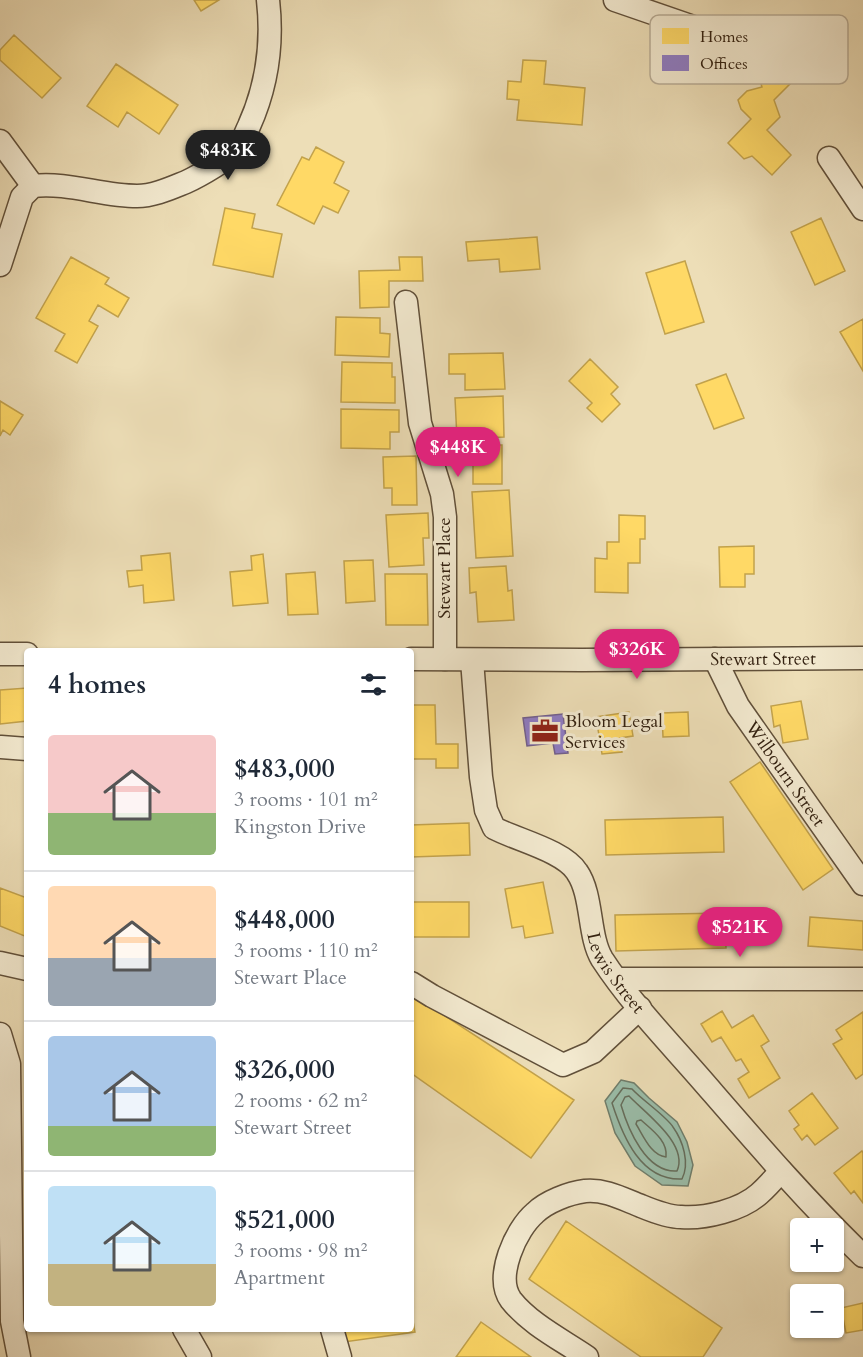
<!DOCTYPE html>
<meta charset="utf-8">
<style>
:root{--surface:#fff;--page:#f6f6f7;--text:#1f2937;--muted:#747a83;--line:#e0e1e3;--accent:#db2777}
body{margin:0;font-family:Cardo,serif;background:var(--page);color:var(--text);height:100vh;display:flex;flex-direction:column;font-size:22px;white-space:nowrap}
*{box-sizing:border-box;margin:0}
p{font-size:20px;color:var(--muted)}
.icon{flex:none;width:33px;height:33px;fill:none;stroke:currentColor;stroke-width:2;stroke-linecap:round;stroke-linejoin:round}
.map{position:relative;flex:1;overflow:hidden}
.details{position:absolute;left:24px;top:648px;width:390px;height:684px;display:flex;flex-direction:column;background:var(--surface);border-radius:6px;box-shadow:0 2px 4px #0004}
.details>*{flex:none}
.fabs{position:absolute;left:790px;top:1218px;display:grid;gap:12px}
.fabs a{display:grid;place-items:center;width:54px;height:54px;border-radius:6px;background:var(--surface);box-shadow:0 2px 4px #0004;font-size:30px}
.price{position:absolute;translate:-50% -51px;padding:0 14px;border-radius:21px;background:var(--accent);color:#fff;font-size:20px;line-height:39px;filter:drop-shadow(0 2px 3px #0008)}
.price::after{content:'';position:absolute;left:50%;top:36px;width:18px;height:14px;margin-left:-9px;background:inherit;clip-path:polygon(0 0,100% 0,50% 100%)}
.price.selected{background:#222;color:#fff}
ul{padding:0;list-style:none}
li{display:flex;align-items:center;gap:18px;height:150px;padding:0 24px}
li+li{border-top:2px solid var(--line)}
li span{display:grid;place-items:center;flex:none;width:168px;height:120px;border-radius:6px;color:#555}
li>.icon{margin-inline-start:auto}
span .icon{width:72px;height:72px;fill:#fffc;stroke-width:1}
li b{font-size:26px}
h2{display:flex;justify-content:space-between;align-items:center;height:72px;padding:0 24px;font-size:26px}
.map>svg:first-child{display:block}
</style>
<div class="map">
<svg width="863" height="1357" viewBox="0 0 863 1357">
<rect width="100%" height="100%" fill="#eddeb7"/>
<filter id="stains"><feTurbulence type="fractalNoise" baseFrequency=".00333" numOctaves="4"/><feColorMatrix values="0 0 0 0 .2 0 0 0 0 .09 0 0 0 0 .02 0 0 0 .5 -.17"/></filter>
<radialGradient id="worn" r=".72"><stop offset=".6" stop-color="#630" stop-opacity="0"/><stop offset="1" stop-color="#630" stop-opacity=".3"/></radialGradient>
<!-- water -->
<path fill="#9abda9" stroke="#707e6c" stroke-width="1.5" d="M621 1080 634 1083 649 1098 677 1122 687 1142 693 1165 688 1186 662 1185 635 1166 615 1133 605 1101Z"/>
<!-- homes -->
<path fill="#ffd966" stroke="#c2a24c" stroke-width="1.5" d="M194 0H219L201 11Z
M14 35 61 78 42 98 0 60V50Z
M797 48 805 78 791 83 774 100 780 117 767 130 791 155 772 175 752 156 744 159 728 143 751 119 741 109 738 100 747 91 762 87 754 61Z
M523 60 546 61 544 84 585 88 582 125 517 120 519 100 507 99 508 81 521 82Z
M116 64 178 105 159 134 127 112 118 127 87 106Z
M316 147 344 162 334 183 349 191 338 213 323 206 314 224 277 205 302 157 309 160Z
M225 208 255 214 252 228 282 234 273 277 213 265Z
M821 218 845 271 815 285 791 232Z
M537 237 540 269 500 272 499 259 468 261 466 242Z
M71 257 109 278 105 284 129 298 118 317 98 305 89 321 98 326 77 363 55 351 65 334 36 318Z
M399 257H422L423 281H389V307L360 308 359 271 400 270Z
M685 261 704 322 665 334 646 273Z
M336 317 380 318V333L390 334 389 357 335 355Z
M863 319V371L840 332Z
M503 353 505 389 465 390V374H449V354Z
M590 359 618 387 611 394 620 404 602 422 587 408 592 403 569 381Z
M342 362 392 363V377H395V403L341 402Z
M726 374 744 418 714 429 696 385Z
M503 396 504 437 457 439 455 398Z
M0 401 23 415 10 435 3 430 0 436Z
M341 409 399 410V432H390V449L341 448Z
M461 445H502V484H473V457H461Z
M416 456 417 505H392V488H384L383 457Z
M509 490 513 556 476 558 472 492Z
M428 513 429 538H423L424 565 389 567 386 515Z
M619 515 645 516V539H640V563H628V593L595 592V558L607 559V542H619Z
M754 546V574H745V587H720L719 547Z
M170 553 174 600 144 603 143 585 129 587 127 571 142 570 141 556Z
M263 554 268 603 233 606 230 572 252 570 251 556Z
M373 560 375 601 346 603 344 561Z
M506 566 508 591 512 590 514 620 478 622 476 592 470 593 469 568Z
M315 572 318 614 288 615 286 574Z
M385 574H427L428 625H386Z
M27 688V721L0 724V690Z
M801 701 808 739 783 743 780 725 774 727 771 706Z
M411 705H435L436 744H458V768H436V759H411Z
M629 712 633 736 620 738 622 752 602 754 596 717Z
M688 712 689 736 663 737 662 713Z
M760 762 833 869 803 890 730 782Z
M723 817 724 852 606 855 605 820Z
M469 823 470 855 411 857V825Z
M543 882 553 933 525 938 523 926 512 928 505 889Z
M0 888 27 898V937L0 926Z
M411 902H469V937H411Z
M725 913 726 948 616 951 615 915Z
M810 917 863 921V950L808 946Z
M413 995 574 1100 531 1158 411 1073V999Z
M722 1011 732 1028 753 1015 769 1041 761 1046 780 1078 749 1098 738 1079 749 1072 741 1059 736 1061 721 1037 712 1042 701 1024Z
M863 1012V1074L856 1079 833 1044 842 1039 836 1030Z
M812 1093 838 1128 815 1145 807 1135 802 1140 794 1129 799 1125 789 1111Z
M862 1151 863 1153V1203L854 1191 851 1194 834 1173Z
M566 1221 722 1328 703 1357H641L529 1279Z
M863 1303V1330L846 1333 841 1308Z
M411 1310 415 1332 344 1342 342 1329H411Z
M481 1322 531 1357H456Z"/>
<!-- offices -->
<path fill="#8e7cc3" stroke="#72608d" stroke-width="1.5" d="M563 714 568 753 555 754 553 743 527 746 523 718Z"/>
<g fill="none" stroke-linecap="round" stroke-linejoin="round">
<!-- shore -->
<path stroke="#666e5c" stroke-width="1.5" d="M623 1088 632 1089C642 1100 666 1116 673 1127 683 1141 690 1163 682 1179 641 1181 623 1137 612 1103Z
M629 1096C645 1113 689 1144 677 1171 646 1173 628 1129 621 1105L625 1097Z
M637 1121 641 1120C652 1130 668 1141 666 1157 651 1155 644 1137 636 1124Z"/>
<defs>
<g id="minor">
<path d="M615 0 702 30"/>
<path d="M0 141 33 186"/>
<path d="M829 158 863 209"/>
<path d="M0 265 22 197 33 186C68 182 102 196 137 196 154 196 171 188 186 182 199 176 231 158 239 147 243 141 246 132 249 126 267 86 273 44 268 0"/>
<path d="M406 302 420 423 442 494 445 517V659"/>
<path d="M0 654H27"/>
<path id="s1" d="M411 659 582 660 863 658"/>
<path id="s2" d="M715 659 738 706 863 884"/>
<path id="s3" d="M472 660 481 777 486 810 494 828C517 840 564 851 577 872 593 895 588 936 602 959 630 1002 667 1040 700 1078 753 1139 805 1200 863 1256"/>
<path d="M1 747 27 749"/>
<path d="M0 963 27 969"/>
<path d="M617 979H863"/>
<path d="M411 983 432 996 563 1065 593 1052 640 1008"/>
<path d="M0 1034 9 1064 12 1321 19 1357"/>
<path d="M184 1329 200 1357"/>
<path d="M332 1329 340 1357"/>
<path d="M587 1357C562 1340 530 1324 511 1300 494 1277 516 1229 535 1213 546 1202 569 1193 585 1191 605 1189 623 1199 641 1206 653 1211 668 1217 681 1217 705 1219 741 1210 759 1194 767 1187 774 1179 781 1171"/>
</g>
</defs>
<!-- minor casing -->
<use href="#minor" stroke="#61503a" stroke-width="25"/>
<!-- minor -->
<use href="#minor" stroke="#f3ead0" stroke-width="22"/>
</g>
<!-- icons -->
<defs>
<symbol id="office-bare" viewBox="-9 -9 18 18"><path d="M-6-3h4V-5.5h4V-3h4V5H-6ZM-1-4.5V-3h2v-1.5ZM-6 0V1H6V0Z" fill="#8f2418" stroke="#f3ead0" stroke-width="2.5" paint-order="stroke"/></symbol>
</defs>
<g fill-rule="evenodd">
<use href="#office-bare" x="526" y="712" width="38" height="38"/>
</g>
<g text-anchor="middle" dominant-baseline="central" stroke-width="6" stroke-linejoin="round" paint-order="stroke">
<!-- street labels -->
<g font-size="18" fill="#322010" stroke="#f3ead0">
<text transform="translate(444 568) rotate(-90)">Stewart Place</text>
<text stroke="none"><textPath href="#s1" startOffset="352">Stewart Street</textPath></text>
<text stroke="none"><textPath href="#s2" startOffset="135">Wilbourn Street</textPath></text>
<text stroke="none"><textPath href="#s3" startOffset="375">Lewis Street</textPath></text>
</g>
<!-- poi labels -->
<g font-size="18" fill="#322010" stroke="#f3ead0" text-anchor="start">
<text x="565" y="721">Bloom Legal<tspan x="565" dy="21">Services</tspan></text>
</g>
</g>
<!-- legend -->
<rect x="650" y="15" width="198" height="69" rx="9" fill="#f3ead0" stroke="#b9ad96" stroke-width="1.5"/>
<rect x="662" y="28" width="27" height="16" fill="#ffd966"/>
<rect x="662" y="55" width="27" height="16" fill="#8e7cc3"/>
<g font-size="16" fill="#322010">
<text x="700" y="42">Homes</text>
<text x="700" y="69">Offices</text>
</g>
<rect width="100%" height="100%" filter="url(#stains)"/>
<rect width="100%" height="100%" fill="url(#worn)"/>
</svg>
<div class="fabs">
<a>+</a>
<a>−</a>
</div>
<b class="price selected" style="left:228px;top:181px">$483K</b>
<b class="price" style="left:458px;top:478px">$448K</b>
<b class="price" style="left:637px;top:680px">$326K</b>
<b class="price" style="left:740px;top:958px">$521K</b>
<section class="details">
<h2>4 homes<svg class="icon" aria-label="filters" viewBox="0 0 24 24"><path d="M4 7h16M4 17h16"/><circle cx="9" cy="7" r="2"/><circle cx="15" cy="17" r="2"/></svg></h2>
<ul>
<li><span style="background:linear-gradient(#f6c9c9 65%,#8fb573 0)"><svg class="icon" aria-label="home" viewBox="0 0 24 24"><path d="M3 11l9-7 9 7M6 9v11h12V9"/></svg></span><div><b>$483,000</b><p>3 rooms · 101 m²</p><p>Kingston Drive</p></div></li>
<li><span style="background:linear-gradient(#ffd9b3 60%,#9aa5b1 0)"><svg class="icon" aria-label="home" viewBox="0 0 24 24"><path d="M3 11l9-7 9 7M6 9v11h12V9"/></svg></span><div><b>$448,000</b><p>3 rooms · 110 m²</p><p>Stewart Place</p></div></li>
<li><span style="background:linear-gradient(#a9c7e8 75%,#8fb573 0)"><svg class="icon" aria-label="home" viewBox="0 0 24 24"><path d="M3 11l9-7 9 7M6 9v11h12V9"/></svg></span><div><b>$326,000</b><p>2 rooms · 62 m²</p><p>Stewart Street</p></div></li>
<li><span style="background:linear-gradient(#bfe0f5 65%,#c2b280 0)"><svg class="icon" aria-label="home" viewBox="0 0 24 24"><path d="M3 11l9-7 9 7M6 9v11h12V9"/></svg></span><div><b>$521,000</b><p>3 rooms · 98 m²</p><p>Apartment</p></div></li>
</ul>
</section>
</div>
